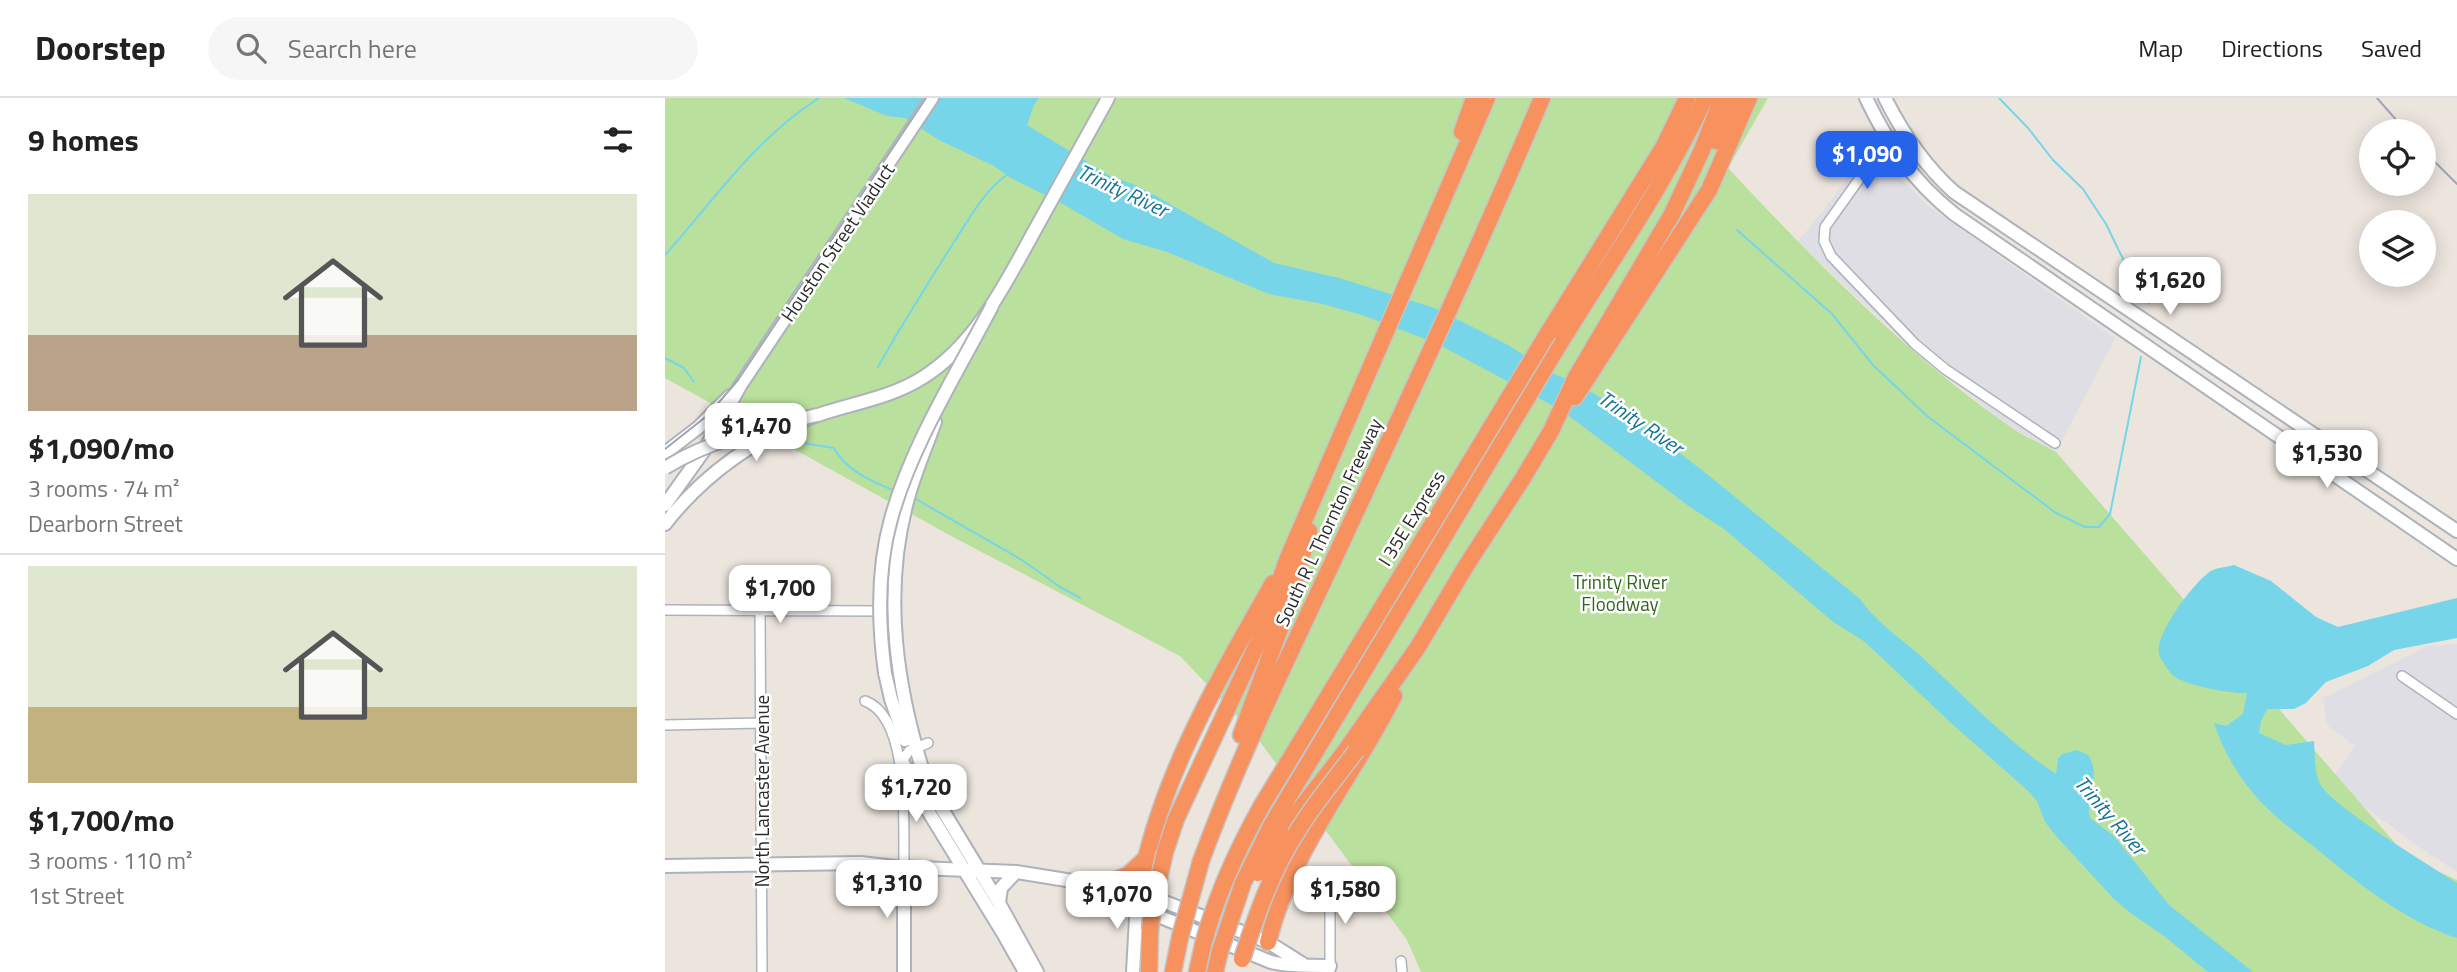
<!DOCTYPE html>
<meta charset="utf-8">
<style>
:root{--surface:#fff;--page:#f6f6f6;--text:#222;--muted:#767676;--line:#e0e0e0;--accent:#2563eb}
body{margin:0;font-family:"Titillium Web",sans-serif;background:var(--page);color:var(--text);height:100vh;display:flex;flex-direction:column;font-size:26px;white-space:nowrap}
*{box-sizing:border-box;margin:0}
p{font-size:23px;color:var(--muted)}
.icon{flex:none;width:38px;height:38px;fill:none;stroke:currentColor;stroke-width:2;stroke-linecap:round;stroke-linejoin:round}
.map{position:relative;flex:1;overflow:hidden}
.side{display:flex;flex-direction:column;background:var(--surface);width:665px}
.side>*{flex:none}
.buttons{position:absolute;left:1694px;top:21px;display:grid;gap:14px}
.buttons a{display:grid;place-items:center;width:77px;height:77px;border-radius:50%;background:var(--surface);box-shadow:0 4px 18px #0003;font-size:35px}
.price{position:absolute;translate:-50% -60px;padding:0 16px;border-radius:14px;background:#fff;color:#222;font-size:23px;line-height:46px;filter:drop-shadow(0 2px 4px #0008)}
.price::after{content:'';position:absolute;left:50%;top:42px;width:21px;height:16px;margin-left:-10px;background:inherit;clip-path:polygon(0 0,100% 0,50% 100%)}
.price.selected{background:var(--accent);color:#fff}
ul{padding:0;list-style:none}
li{display:grid;align-content:center;gap:14px;height:371px;padding:0 28px}
li+li{border-top:2px solid var(--line)}
li span{display:grid;place-items:center;height:217px;border-radius:0px;color:#555}
li>.icon{margin-inline-start:auto}
span .icon{width:126px;height:126px;fill:#fffc;stroke-width:1}
li b{font-size:30px}
h2{display:flex;justify-content:space-between;align-items:center;height:84px;padding:0 28px;font-size:30px}
header{display:flex;align-items:center;gap:42px;box-sizing:border-box;height:98px;padding:0 35px;background:var(--surface);border-bottom:2px solid var(--line)}
header strong{font-size:33px}
nav{display:flex;gap:38px;margin-inline-start:auto;font-size:24px}
.search{width:490px;height:63px;background:var(--page);display:flex;align-items:center;gap:18px;box-sizing:border-box;padding:0 24px;border-radius:38px;color:var(--muted);font-size:26px}
main{display:flex;flex:1;min-height:0}
.map>svg:first-child{display:block}
</style>
<header>
<strong>Doorstep</strong>
<div class="search"><svg class="icon" aria-label="search" viewBox="0 0 24 24"><circle cx="10" cy="10" r="6"/><path d="M15 15l6 6"/></svg>Search here</div>
<nav><a>Map</a><a>Directions</a><a>Saved</a></nav>
</header>
<main>
<section class="side">
<h2>9 homes<svg class="icon" aria-label="filters" viewBox="0 0 24 24"><path d="M4 7h16M4 17h16"/><circle cx="9" cy="7" r="2"/><circle cx="15" cy="17" r="2"/></svg></h2>
<ul>
<li><span style="background:linear-gradient(#dfe7d0 65%,#b9a48a 0)"><svg class="icon" aria-label="home" viewBox="0 0 24 24"><path d="M3 11l9-7 9 7M6 9v11h12V9"/></svg></span><div><b>$1,090/mo</b><p>3 rooms · 74 m²</p><p>Dearborn Street</p></div></li>
<li><span style="background:linear-gradient(#dfe7d0 65%,#c2b280 0)"><svg class="icon" aria-label="home" viewBox="0 0 24 24"><path d="M3 11l9-7 9 7M6 9v11h12V9"/></svg></span><div><b>$1,700/mo</b><p>3 rooms · 110 m²</p><p>1st Street</p></div></li>
</ul>
</section>
<div class="map">
<svg width="1792" height="874" viewBox="0 0 1792 874">
<rect width="100%" height="100%" fill="#ece5de"/>
<!-- industrial -->
<path fill="#dfdee5" d="M1210 46 1235 79 1263 108 1450 240 1391 354 1345 329 1255 258 1133 144Z
M1792 546V774L1754 749 1665 683 1690 648 1662 627 1658 600 1762 548Z"/>
<!-- green -->
<path fill="#bae09d" d="M0 0H1103L1063 70C1149 162 1240 255 1344 328 1358 338 1375 345 1391 354L1743 760 1792 782V874H756L742 842 590 637 515 558 288 439 0 280Z"/>
<!-- water -->
<path fill="#76d5e9" d="M179 0H374L369 7 362 27 445 78 473 88 609 165 674 180 770 210 843 247 891 277 908 283 963 316 1037 372 1195 501C1212 526 1239 542 1261 563 1303 602 1343 644 1391 676L1393 661 1397 656 1412 652 1423 657C1437 678 1420 698 1425 720L1449 738 1504 807 1588 874H1543L1499 838 1464 814 1448 800 1392 739 1380 724 1372 703 1362 692 1285 624 1200 544 1167 523 1059 431 1025 409 896 312 773 246 700 218 658 206 604 196 502 154 458 141 396 105 346 80 329 68 274 42 240 20 222 18Z
M1569 467 1606 483 1651 519 1673 529 1792 500V540L1729 552 1703 568 1661 584 1641 605 1629 611H1602L1596 623 1594 635 1621 647 1649 643C1650 656 1649 673 1655 686 1666 708 1766 768 1792 785V840C1737 822 1692 784 1648 748 1633 736 1616 724 1602 710 1578 687 1559 656 1549 625L1561 628 1578 616 1582 595C1567 596 1522 588 1509 578 1505 575 1495 561 1494 556 1489 537 1532 479 1548 472 1554 469 1563 469 1569 467Z"/>
<g fill="none" stroke-linecap="round" stroke-linejoin="round">
<!-- stream -->
<path stroke="#76d5e9" stroke-width="2" d="M1334 0 1363 30 1388 62 1418 91 1441 126 1460 165 1484 205
M1072 132 1167 216 1208 267 1262 318 1391 415 1420 429H1434L1445 416 1476 259
M0 157C49 102 91 40 154 0
M0 260 19 270 29 284
M213 269C237 226 263 185 289 144 305 120 319 92 343 76
M118 337 125 343 169 350C180 372 208 384 230 393
M249 400 357 462 395 489 415 500"/>
<defs>
<path id="street" d="M1222 42 1160 129 1159 143 1166 158 1250 246 1280 271 1390 345
M0 512 219 513
M95 513 97 874
M1737 578 1792 616
M200 603C246 620 238 728 239 770
M0 627 96 625
M237 663 244 653 263 645
M665 782V872
M736 863 737 874"/>
<path id="secondary" d="M1201 0C1224 48 1247 82 1289 116L1792 461
M1220 0C1238 36 1259 67 1289 94L1792 433
M0 355 34 329 65 298
M0 407 40 351 75 288 267 0
M0 426C39 376 92 338 153 317 188 305 225 300 257 280 312 246 341 184 371 130 395 86 419 43 443 0
M220 575 226 601 240 642
M237 663 257 703 338 835 360 874
M260 683 334 805 372 874
M263 689C232 595 216 497 243 400 250 374 261 349 270 324
M0 768 196 765 230 769 351 774 420 785H443L474 794 603 844 638 866
M420 785 437 798 471 809 606 864C625 869 646 867 665 868
M334 805 336 790 351 774
M239 874V770
M468 874 472 801"/>
<path id="highway" d="M797 34 809 0
M1051 43 1070 0
M883 235 999 48 1022 0
M910 299 1044 92 1084 0
M576 637 621 514 644 433
M606 728C700 572 793 416 886 260 938 174 998 91 1040 0
M616 736 678 656 753 549 801 468 858 380 886 333 911 279 1007 116 1037 52 1057 0
M500 754 511 721 596 538 622 462 822 0
M536 763C576 654 628 549 677 444 745 297 814 150 877 0
M443 785 463 777 479 762
M474 794C493 683 553 582 608 485
M603 844C625 753 687 681 729 598
M484 874 485 832
M508 874 515 839
M532 874 538 847
M550 874 555 853"/>
</defs>
<!-- street casing -->
<use href="#street" stroke="#aeb2bb" stroke-width="12"/>
<!-- secondary casing -->
<use href="#secondary" stroke="#aeb2bb" stroke-width="16"/>
<!-- highway casing -->
<use href="#highway" stroke="#c4c4c4" stroke-width="19"/>
<!-- street -->
<use href="#street" stroke="#fff" stroke-width="9"/>
<!-- secondary -->
<use href="#secondary" stroke="#fff" stroke-width="12"/>
<!-- highway -->
<use href="#highway" stroke="#f7925e" stroke-width="16"/>
<!-- tram -->
<path stroke="#a1a5b4" stroke-width="2" d="M0 351 43 317 73 282 261 0"/>
<!-- rail -->
<path stroke="#a1a5b4" stroke-width="2" d="M1712 0 1741 33
M1759 53 1792 86"/>
<defs>
<path id="secondary-bridge" d="M0 370C46 341 100 330 152 317
M220 575C213 524 212 471 226 421 246 348 292 275 327 208"/>
<path id="highway-bridge" d="M593 775 616 736
M485 832 488 807 500 754
M515 839 536 763
M538 847C551 797 571 754 596 709L883 235
M555 853 578 785 606 728
M577 861C592 816 607 772 633 732 650 704 672 679 691 653"/>
</defs>
<!-- secondary-bridge casing -->
<use href="#secondary-bridge" stroke="#aeb2bb" stroke-width="16" stroke-linecap="butt"/>
<!-- highway-bridge casing -->
<use href="#highway-bridge" stroke="#c4c4c4" stroke-width="19" stroke-linecap="butt"/>
<!-- secondary-bridge -->
<use href="#secondary-bridge" stroke="#fff" stroke-width="12"/>
<!-- highway-bridge -->
<use href="#highway-bridge" stroke="#f7925e" stroke-width="16"/>
</g>
<g text-anchor="middle" dominant-baseline="central" stroke-width="5" stroke-linejoin="round" paint-order="stroke">
<!-- street labels -->
<g font-size="19" fill="#2b2b2b" stroke="#fff">
<text transform="translate(172 144) rotate(-56)">Houston Street Viaduct</text>
<text transform="translate(746 420) rotate(-58)">I 35E Express</text>
<text transform="translate(663 424) rotate(-65)">South R L Thornton Freeway</text>
<text transform="translate(96 693) rotate(-90)">North Lancaster Avenue</text>
</g>
<!-- park labels -->
<g font-size="19" fill="#33651e" stroke="#fff">
<text x="955" y="483">Trinity River<tspan x="955" dy="22">Floodway</tspan></text>
</g>
<!-- water labels -->
<g font-size="21" font-style="italic" fill="#147596" stroke="#fff">
<text transform="translate(458 92) rotate(25)">Trinity River</text>
<text transform="translate(976 324) rotate(34)">Trinity River</text>
<text transform="translate(1446 717) rotate(49)">Trinity River</text>
</g>
</g>
</svg>
<div class="buttons">
<a><svg class="icon" aria-label="locate" viewBox="0 0 24 24"><circle cx="12" cy="12" r="6"/><path d="M12 2v4M12 18v4M2 12h4M18 12h4"/></svg></a>
<a><svg class="icon" aria-label="layers" viewBox="0 0 24 24"><path d="M12 4l9 5-9 5-9-5zM3 14l9 5 9-5"/></svg></a>
</div>
<b class="price selected" style="left:1202px;top:93px">$1,090</b>
<b class="price" style="left:1505px;top:219px">$1,620</b>
<b class="price" style="left:91px;top:365px">$1,470</b>
<b class="price" style="left:1662px;top:392px">$1,530</b>
<b class="price" style="left:115px;top:527px">$1,700</b>
<b class="price" style="left:251px;top:726px">$1,720</b>
<b class="price" style="left:222px;top:822px">$1,310</b>
<b class="price" style="left:680px;top:828px">$1,580</b>
<b class="price" style="left:452px;top:833px">$1,070</b>
</div>
</main>
